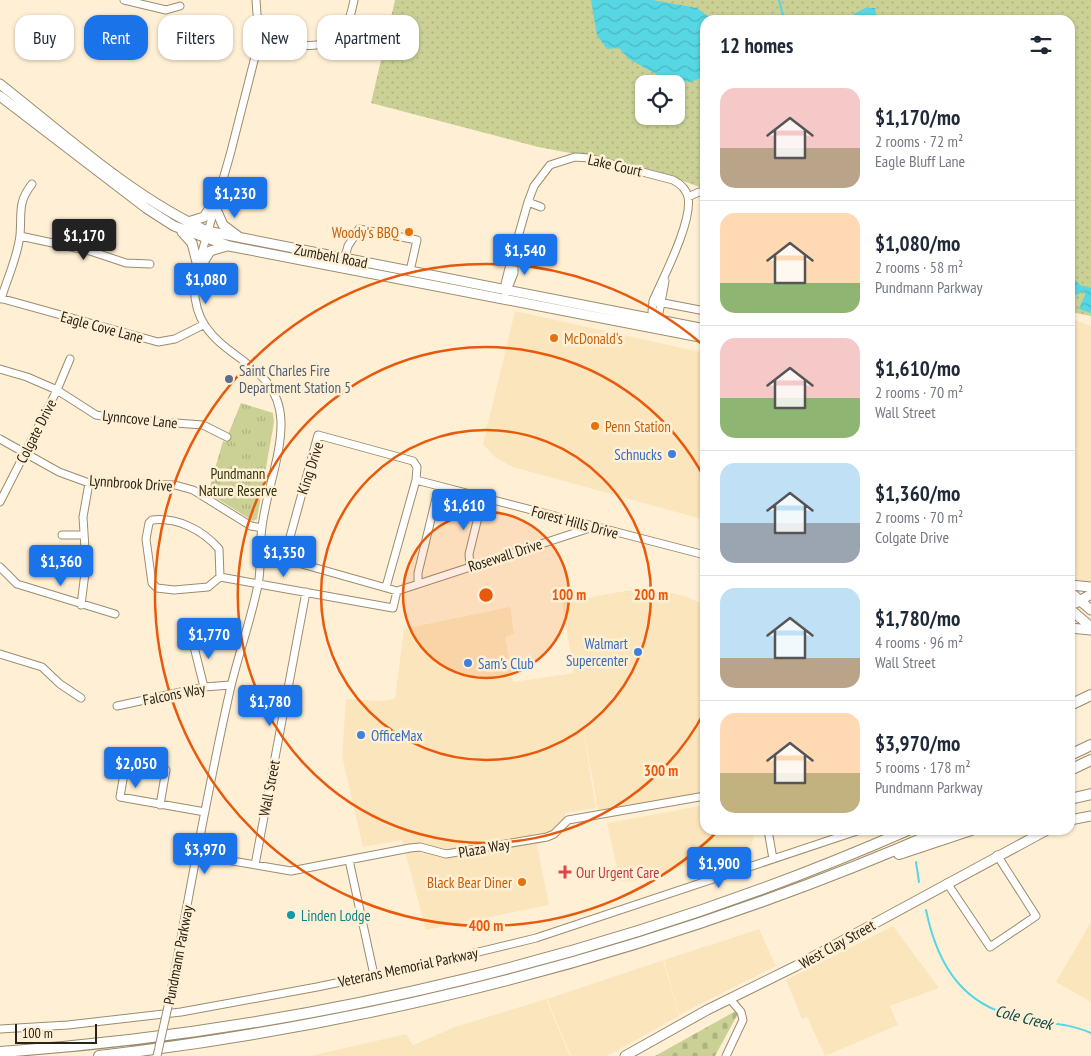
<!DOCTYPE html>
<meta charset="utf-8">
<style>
:root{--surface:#fff;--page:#f2f2f3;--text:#1f2937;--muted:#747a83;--line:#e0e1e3;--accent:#1a73e8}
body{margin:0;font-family:"PT Sans Narrow",sans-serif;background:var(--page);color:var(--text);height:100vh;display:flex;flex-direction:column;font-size:19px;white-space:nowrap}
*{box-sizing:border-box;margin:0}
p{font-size:16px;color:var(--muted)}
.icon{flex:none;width:28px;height:28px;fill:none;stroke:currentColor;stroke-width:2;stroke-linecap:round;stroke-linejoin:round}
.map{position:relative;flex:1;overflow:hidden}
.sheet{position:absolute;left:700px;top:15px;width:375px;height:820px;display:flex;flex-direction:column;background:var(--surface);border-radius:15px;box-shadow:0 1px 4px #0004}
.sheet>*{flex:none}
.hud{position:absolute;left:15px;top:15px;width:475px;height:45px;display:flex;gap:10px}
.buttons{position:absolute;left:635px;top:75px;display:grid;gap:10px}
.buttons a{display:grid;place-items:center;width:50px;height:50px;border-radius:10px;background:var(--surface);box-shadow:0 1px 4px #0004;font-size:25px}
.scale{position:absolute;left:15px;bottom:12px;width:82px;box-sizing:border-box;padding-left:5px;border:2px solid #2a2316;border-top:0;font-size:14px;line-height:18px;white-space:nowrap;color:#2a2316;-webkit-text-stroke:4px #fff0d5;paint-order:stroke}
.price{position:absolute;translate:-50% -42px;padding:0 11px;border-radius:5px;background:var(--accent);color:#fff;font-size:16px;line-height:32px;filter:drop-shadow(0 1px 2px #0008)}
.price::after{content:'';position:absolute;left:50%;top:30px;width:15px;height:11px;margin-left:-8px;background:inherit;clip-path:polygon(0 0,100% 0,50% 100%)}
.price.selected{background:#222;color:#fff}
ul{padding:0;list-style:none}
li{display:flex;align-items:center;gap:15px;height:125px;padding:0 20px}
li+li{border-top:1px solid var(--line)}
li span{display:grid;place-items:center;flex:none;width:140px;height:100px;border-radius:15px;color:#555}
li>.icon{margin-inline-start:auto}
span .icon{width:60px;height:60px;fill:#fffc;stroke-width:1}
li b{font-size:21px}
h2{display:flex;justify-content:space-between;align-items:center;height:60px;padding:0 20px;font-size:21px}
.chip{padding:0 18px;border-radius:15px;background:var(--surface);box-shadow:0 1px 4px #0004;font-size:18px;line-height:45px}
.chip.selected{background:var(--accent);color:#fff}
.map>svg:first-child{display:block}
</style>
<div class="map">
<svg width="1091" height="1056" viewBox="0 0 1091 1056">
<defs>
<pattern id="grass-dots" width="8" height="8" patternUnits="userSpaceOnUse" patternTransform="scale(1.25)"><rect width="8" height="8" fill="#cbd195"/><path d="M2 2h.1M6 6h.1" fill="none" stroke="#aeb380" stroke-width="1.8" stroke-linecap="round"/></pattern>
<pattern id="cemetery-stones" width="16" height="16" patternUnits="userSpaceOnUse" patternTransform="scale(1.25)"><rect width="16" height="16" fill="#cbd195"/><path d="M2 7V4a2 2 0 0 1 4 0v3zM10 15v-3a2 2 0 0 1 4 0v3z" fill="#aeb380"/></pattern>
<pattern id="park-tufts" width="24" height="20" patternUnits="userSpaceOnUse" patternTransform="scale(1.25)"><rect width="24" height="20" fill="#cbd195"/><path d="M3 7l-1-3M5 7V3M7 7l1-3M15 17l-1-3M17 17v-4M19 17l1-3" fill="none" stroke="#aeb380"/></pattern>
<pattern id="water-waves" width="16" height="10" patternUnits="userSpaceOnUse" patternTransform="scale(1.25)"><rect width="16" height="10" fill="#56d7e3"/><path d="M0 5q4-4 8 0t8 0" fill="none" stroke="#4bb8c2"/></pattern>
</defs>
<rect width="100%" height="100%" fill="#fff0d5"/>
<!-- built -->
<path fill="#fbe5bc" d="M515 311 705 353V520L513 467 496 458 483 444Z
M1070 318 1091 326V584L1070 583Z
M643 588 656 594 672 593 687 597 705 605V792L598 810 580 710 596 808 565 813 567 825 554 839 537 845 549 905 426 930 402 840 363 847 342 756 346 699 381 701 395 699 404 629 510 607 514 634 505 637 513 682 574 673 562 602Z
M705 805V830H754L752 845 632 882 620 881 607 823Z
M1091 922V1002L1056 982Z
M893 926 939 988 890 1006 898 1025 825 1056 807 1017 802 1019 786 980Z
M759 929 776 966 679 1015 664 960Z
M663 960 679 1016 607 1056H571L547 999Z
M546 999 570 1056H310L406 1034 413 1045 455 1027Z"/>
<!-- grass -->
<path fill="url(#grass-dots)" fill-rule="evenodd" d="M395 0H1091V316L1070 312V20H705V189L658 172 619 162 538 147 371 103ZM644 84H676V116H644Z"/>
<!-- cemetery -->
<path fill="url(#cemetery-stones)" d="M741 1008 715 1056H655Z"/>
<!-- park -->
<path fill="url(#park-tufts)" d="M241 403 273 413 274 422 257 519 253 521 208 493 223 441 225 442Z"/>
<!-- water -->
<path fill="url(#water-waves)" d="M591 0H652L697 8 713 20H705V76L691 82 675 80 663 83 658 75 629 59 619 48 607 49 597 35Z
M865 8H875L877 20H847L854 14Z
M1070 275 1080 285 1091 288V313L1079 309 1085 295 1084 291 1076 295 1070 294Z"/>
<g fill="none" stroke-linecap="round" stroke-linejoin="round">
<!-- stream -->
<path stroke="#56d7e3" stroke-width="2" d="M779 0 784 20
M916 862 919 882
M926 910C938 968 965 1009 1027 1019 1048 1023 1071 1024 1091 1033"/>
<defs>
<path id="minor" d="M124 0 166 10 180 6
M259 41C285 43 327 55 344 30 350 21 352 10 354 0
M688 197 699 192 705 193
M528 202 541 207
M20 236 90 251 126 263 150 264
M342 267 348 246 359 229 417 240 410 271
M507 290 505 284 508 272 528 202 534 186 550 165 575 157 589 158 673 180C679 183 686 189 688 197 693 221 663 278 653 301L652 312 654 320
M506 293 514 273V258
M0 298 158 342 175 339 203 325
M1 299C7 279 18 256 20 235 22 213 17 203 32 184
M653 301 705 311
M654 321 659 313 665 281
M0 369 27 377 57 390 96 415 120 419 203 425 227 437
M0 439 59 472 89 483 175 485 193 490 251 526 262 528
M416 480 705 555
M0 502 57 390 70 359
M62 535H84
M0 567 17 584 115 614
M470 567 469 554 483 497
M220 577 208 587 174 590 157 588 152 583 146 539 149 523 152 520C177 517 203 530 219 549L220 577 393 608 397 591
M418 584V573L439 486
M386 587 416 480 417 467 413 461 318 435 284 559 397 591 593 527
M81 605 86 565 83 517 89 483
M192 639 204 687
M0 654 42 667 60 684 81 698
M117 706 204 687 231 685
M160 805 166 770 126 762 120 797 205 812
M768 830 773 859
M197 855 291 871 410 848 420 847 446 854 547 837 554 834 568 820 705 796
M349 860 374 975
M255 865 306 592
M947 883 990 947 1036 916 997 855
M169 1002C189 897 207 791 231 686 239 653 251 619 258 585 262 566 259 546 262 527 266 493 282 454 281 421 278 349 186 361 195 276L230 155 259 41 256 0
M0 1029 68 1025 181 1012 317 987 437 962 536 938 860 830
M726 1056 743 1020 741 1012 730 999"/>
<path id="major" d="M0 84C65 135 132 197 207 231L705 329
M0 96 146 208 174 226 229 246 705 338
M215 207 223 225 239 237
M188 222 204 217 218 196
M182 232 192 243 198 266
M195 276 210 251 227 246
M1070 585 1091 587
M1070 592 1091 610
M1076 603 1091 594
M1070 609 1091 627
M1070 628 1091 630
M1070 820 1091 816
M625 1056 707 1010 796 966 1047 830"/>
<path id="highway" d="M1070 705 1091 695
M1070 755 1091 745
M1070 770 1091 760
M1070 799 1091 794
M899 854 971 830
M0 1052C307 1031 626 954 908 830
M99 1056C390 1022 674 947 942 830"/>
</defs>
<!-- minor casing -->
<use href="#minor" stroke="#9d8c6d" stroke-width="9"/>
<!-- major casing -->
<use href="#major" stroke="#9d8c6d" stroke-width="11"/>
<!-- highway casing -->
<use href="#highway" stroke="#9d8c6d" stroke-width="12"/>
<!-- minor -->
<use href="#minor" stroke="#fff" stroke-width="7"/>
<!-- major -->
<use href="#major" stroke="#fff" stroke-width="9"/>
<!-- highway -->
<use href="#highway" stroke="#fff" stroke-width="10"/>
<defs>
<path id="minor-bridge" d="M157 1056 169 1002"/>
</defs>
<!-- minor-bridge casing -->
<use href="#minor-bridge" stroke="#9d8c6d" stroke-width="9" stroke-linecap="butt"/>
<!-- minor-bridge -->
<use href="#minor-bridge" stroke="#fff" stroke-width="7"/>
</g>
<!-- distance rings -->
<circle cx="486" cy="595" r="83" fill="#e8590c" fill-opacity=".12"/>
<g fill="none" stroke="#e8590c" stroke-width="2.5">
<circle cx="486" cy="595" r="83"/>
<circle cx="486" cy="595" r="165"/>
<path d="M705 711A248 248 0 1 1 705 479"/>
<path d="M718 831A331 331 0 1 1 703 345"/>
</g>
<!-- markers -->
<g fill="#e8710a" stroke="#fff0d5" stroke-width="2">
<circle cx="409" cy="232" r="5"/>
<circle cx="554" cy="338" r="5"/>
<circle cx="595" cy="426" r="5"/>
<circle cx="522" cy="882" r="5"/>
</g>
<circle fill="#5c6f8a" stroke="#fff0d5" stroke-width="2" cx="229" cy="379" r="5"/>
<g fill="#3f7fe0" stroke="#fff0d5" stroke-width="2">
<circle cx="672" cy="454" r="5"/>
<circle cx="638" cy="652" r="5"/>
<circle cx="468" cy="663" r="5"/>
<circle cx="361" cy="735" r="5"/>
</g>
<path fill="#e0444e" stroke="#fff0d5" stroke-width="2" d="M562.5 864.5h5v5h5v5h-5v5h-5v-5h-5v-5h5z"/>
<circle fill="#0f9aa8" stroke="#fff0d5" stroke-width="2" cx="291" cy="915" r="5"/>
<g text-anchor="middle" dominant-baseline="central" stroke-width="5" stroke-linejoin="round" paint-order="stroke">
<!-- street labels -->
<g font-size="15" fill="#2a2316" stroke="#fff0d5">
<text transform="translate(615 165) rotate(13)">Lake Court</text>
<text transform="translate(331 256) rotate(11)">Zumbehl Road</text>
<text transform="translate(102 327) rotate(15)">Eagle Cove Lane</text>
<text transform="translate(140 419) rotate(6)">Lynncove Lane</text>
<text transform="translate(36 431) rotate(-63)">Colgate Drive</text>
<text transform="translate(310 468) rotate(-72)">King Drive</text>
<text transform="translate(131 483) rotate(4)">Lynnbrook Drive</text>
<text transform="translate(575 522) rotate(15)">Forest Hills Drive</text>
<text transform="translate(505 555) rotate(-18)">Rosewall Drive</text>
<text transform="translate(174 694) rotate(-11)">Falcons Way</text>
<text transform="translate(269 788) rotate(-79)">Wall Street</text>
<text transform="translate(484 848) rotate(-10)">Plaza Way</text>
<text transform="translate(837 944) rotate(-29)">West Clay Street</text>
<text transform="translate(178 955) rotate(-79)">Pundmann Parkway</text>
<text transform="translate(408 967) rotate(-12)">Veterans Memorial Parkway</text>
</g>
<!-- food labels -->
<g font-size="15" fill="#c56008" stroke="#fff0d5" text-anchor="end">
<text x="399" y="232">Woody's BBQ</text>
<text x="564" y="338" text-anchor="start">McDonald's</text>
<text x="605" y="426" text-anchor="start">Penn Station</text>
<text x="512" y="882">Black Bear Diner</text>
</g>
<!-- service labels -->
<g font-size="15" fill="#4e5e75" stroke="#fff0d5" text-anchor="start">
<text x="239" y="370">Saint Charles Fire<tspan x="239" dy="17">Department Station 5</tspan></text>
</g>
<!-- shop labels -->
<g font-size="15" fill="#366cbe" stroke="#fff0d5" text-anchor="end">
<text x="662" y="454">Schnucks</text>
<text x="628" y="643">Walmart<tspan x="628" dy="17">Supercenter</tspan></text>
<text x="478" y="663" text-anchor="start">Sam's Club</text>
<text x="371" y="735" text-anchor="start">OfficeMax</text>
</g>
<!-- park labels -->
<g font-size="15" fill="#31340d" stroke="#fff0d5">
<text x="238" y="473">Pundmann<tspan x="238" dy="17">Nature Reserve</tspan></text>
</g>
<!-- health labels -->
<g font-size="15" fill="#be3a42" stroke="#fff0d5" text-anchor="start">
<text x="576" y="872">Our Urgent Care</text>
</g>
<!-- culture labels -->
<g font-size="15" fill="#0d838f" stroke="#fff0d5" text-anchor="start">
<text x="301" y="915">Linden Lodge</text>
</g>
<!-- water labels -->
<g font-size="16" font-style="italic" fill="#0c474c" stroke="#fff0d5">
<text transform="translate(1024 1017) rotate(14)">Cole Creek</text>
</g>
</g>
<circle cx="486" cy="595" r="8" fill="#e8590c" stroke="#fff0d5" stroke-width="2.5"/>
<g font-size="15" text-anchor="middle" font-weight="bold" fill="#e8590c" stroke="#fff0d5" stroke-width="5" stroke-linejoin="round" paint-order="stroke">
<text x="569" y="600">100 m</text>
<text x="651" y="600">200 m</text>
<text x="661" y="776">300 m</text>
<text x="486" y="931">400 m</text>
</g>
</svg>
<div class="buttons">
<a><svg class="icon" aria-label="locate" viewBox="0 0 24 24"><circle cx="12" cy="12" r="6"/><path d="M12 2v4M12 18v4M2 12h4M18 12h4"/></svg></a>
</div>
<div class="scale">100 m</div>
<b class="price" style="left:235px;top:219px">$1,230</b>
<b class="price selected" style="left:84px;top:261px">$1,170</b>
<b class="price" style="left:525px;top:276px">$1,540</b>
<b class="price" style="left:206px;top:305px">$1,080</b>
<b class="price" style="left:464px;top:531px">$1,610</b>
<b class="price" style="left:284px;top:578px">$1,350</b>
<b class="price" style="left:61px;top:587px">$1,360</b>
<b class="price" style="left:209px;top:660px">$1,770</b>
<b class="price" style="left:270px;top:727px">$1,780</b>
<b class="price" style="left:136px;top:789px">$2,050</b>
<b class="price" style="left:205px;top:875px">$3,970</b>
<b class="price" style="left:719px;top:889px">$1,900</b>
<div class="hud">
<a class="chip">Buy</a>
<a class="chip selected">Rent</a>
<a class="chip">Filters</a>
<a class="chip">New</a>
<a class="chip">Apartment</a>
</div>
<section class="sheet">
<h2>12 homes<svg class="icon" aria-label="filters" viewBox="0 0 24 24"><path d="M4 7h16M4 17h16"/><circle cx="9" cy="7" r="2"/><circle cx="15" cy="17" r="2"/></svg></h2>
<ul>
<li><span style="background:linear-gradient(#f6c9c9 60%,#b9a48a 0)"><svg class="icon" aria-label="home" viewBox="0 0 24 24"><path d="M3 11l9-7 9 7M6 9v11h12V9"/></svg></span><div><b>$1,170/mo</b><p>2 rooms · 72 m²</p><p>Eagle Bluff Lane</p></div></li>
<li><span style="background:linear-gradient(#ffd9b3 70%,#8fb573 0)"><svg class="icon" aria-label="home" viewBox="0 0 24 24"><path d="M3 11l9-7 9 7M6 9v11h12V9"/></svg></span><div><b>$1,080/mo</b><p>2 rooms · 58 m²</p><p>Pundmann Parkway</p></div></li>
<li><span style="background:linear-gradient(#f6c9c9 60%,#8fb573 0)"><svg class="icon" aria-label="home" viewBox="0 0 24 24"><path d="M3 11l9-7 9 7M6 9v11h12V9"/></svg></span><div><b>$1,610/mo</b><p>2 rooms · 70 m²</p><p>Wall Street</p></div></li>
<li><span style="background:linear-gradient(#bfe0f5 60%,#9aa5b1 0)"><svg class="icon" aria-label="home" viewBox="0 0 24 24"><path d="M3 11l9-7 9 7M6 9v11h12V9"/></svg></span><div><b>$1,360/mo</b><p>2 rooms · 70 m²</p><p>Colgate Drive</p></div></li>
<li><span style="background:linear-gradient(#bfe0f5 70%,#b9a48a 0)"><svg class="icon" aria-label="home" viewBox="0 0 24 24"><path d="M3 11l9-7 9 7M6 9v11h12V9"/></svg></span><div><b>$1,780/mo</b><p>4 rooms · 96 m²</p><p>Wall Street</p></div></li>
<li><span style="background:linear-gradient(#ffd9b3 60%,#c2b280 0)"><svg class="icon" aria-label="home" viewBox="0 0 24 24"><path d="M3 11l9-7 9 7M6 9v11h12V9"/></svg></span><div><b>$3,970/mo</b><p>5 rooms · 178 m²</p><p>Pundmann Parkway</p></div></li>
</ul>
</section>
</div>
